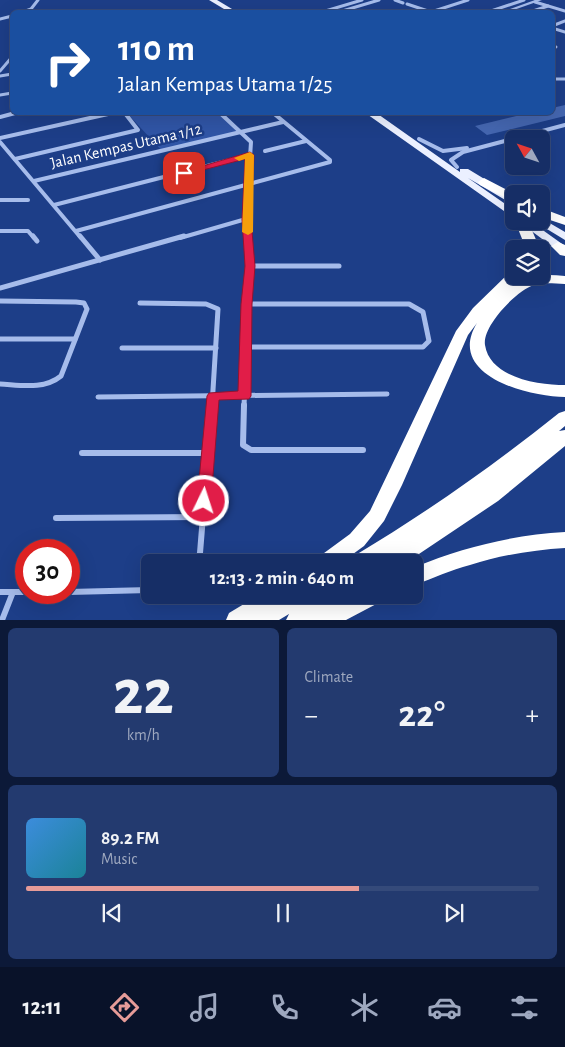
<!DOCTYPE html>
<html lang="en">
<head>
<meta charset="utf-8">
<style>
  :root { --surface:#162e66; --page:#233a6f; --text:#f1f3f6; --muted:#9ea8bf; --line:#354a7a; --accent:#e69b98 }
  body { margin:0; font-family:"Alegreya Sans",sans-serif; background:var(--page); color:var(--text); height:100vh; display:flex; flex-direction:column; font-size:19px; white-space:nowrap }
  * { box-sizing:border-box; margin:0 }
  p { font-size:16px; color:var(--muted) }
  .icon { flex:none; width:28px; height:28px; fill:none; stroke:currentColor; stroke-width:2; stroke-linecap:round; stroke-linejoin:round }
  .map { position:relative; height:620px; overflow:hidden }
  .details { display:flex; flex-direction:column; gap:8px; padding:8px; background:#0c1938; flex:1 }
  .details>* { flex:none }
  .banner { position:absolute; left:10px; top:10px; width:545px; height:105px; border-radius:8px; box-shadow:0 5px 20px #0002,0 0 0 1px var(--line); background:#1a4fa0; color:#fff; overflow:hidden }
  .needle { width:32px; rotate:310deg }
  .controls { position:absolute; left:505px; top:130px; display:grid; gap:10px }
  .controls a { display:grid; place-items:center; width:45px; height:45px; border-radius:8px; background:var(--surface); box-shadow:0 5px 20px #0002,0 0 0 1px var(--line); font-size:25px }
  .speed { position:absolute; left:15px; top:539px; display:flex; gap:10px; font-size:25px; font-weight:700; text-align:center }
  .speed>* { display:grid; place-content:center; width:65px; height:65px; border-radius:50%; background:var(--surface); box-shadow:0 5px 20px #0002,0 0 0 1px var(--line); line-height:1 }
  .speed .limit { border:8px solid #d22; background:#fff; color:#111 }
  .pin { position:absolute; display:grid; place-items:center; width:42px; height:42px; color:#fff; margin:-21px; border-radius:10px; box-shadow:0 2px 8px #0006 }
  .me { position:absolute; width:55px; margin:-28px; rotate:4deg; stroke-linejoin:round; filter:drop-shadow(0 0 4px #0008) }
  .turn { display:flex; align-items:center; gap:18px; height:105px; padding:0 25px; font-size:22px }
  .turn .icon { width:65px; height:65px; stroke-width:2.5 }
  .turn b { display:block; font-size:35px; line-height:42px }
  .big { font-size:38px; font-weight:600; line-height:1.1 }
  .details .tile { flex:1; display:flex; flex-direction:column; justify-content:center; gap:8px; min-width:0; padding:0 18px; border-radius:8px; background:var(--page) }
  .details .dial { align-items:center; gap:0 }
  .dial b { font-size:65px; line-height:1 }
  .song { display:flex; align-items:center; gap:15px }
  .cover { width:60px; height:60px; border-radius:8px; background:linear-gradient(135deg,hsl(210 70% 55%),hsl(190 70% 35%)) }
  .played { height:5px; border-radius:2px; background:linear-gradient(90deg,var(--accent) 65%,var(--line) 65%) }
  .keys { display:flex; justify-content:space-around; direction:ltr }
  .heat { display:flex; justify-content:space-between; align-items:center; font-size:28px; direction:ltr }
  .details .tiles { flex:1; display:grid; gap:8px; grid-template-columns:1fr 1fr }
  .tile:last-child { grid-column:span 2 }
  .trip { position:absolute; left:141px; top:554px; width:282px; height:50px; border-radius:8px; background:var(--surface); box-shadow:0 5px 20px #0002,0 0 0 1px var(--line); font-weight:600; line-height:50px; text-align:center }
  .menu { display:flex; height:80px; justify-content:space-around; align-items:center; background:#091229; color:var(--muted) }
  .menu .icon { width:35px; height:35px }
  .menu .on { color:var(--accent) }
  .menu b { font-size:22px; color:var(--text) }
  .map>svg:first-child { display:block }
</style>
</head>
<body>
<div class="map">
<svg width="565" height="620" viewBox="0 0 565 620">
  <rect width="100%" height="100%" fill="#1d3e88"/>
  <!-- green -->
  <path fill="#3055a6" d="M127,113H219L241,132L162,151Z"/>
  <!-- building -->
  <path fill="#4567b1" d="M565,105V116L487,135L475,126L533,112H552V108Z"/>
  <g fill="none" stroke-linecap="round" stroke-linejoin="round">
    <!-- minor-far3 -->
    <g stroke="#a6bceb" stroke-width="3">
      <path d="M395,0L403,3"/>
      <path d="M535,2L565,11"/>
      <path d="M407,4L431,12"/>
      <path d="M23,12L31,9L38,0"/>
      <path d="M322,12L362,0"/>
      <path d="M339,12L379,0"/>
      <path d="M431,12L468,0"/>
      <path d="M488,12L524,0"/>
      <path d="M530,12L548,6"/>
      <path d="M0,19L12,16"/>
      <path d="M552,26L565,21"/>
      <path d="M552,28L565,32"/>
      <path d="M552,46L556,47"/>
      <path d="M0,71L12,57"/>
      <path d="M0,76L12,74"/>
      <path d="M552,79H565"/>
      <path d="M0,95L12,93"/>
    </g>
    <!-- minor-far2 -->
    <g stroke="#a6bceb" stroke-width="4">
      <path d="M219,112L251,142L246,219L248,238"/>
      <path d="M0,117L19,112"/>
      <path d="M0,138L117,112"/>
      <path d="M419,139L443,151L467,148"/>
      <path d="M0,142L81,238"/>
      <path d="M265,151L306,141"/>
      <path d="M15,159L138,130L124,112"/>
      <path d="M457,167L451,160L463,152L565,125"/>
      <path d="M34,181L283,122"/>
      <path d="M0,200H28"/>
      <path d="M54,205L250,155"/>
      <path d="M0,231H28L34,238"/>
      <path d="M76,231L330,162V160L272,112"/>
      <path d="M180,238L246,219"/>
    </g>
    <!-- minor-far1 -->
    <g stroke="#a6bceb" stroke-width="5">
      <path d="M33,236L37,241"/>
      <path d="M80,236L100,260"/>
      <path d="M250,266H339"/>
      <path d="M0,288L184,236"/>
      <path d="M0,301L76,302L84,303L87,309L61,376C44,390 20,385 0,384"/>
      <path d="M140,303L206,304L218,309L212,406"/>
      <path d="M247,304H409L423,312L429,341L423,347H247"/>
      <path d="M0,339H75"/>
      <path d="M122,348H216"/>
      <path d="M98,397L387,394"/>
      <path d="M244,406L250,266L247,236"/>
    </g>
    <!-- minor -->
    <g stroke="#a6bceb" stroke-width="6">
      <path d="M244,405L243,445L251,450H363"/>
      <path d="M82,453H207"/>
      <path d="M56,518L203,517"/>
      <path d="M197,562L200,553L212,405"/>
      <path d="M0,592H26"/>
      <path d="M69,592L150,590"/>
      <path d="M2,620L13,592"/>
    </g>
    <!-- tertiary -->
    <path fill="#a6bceb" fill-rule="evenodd" d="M535,0H542L508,12H502Z"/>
    <!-- primary -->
    <g fill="#ebf0ff" fill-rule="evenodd">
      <path d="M209,0H217L237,12H229Z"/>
      <path d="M364,112H375L460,172V169H468L514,197V205L468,178L514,210V218Z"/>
      <path d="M541,218L565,232V240L537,223L536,221H541Z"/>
      <path d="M518,221H530L565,246V254L561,253Z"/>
    </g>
    <!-- motorway -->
    <g fill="#fff" fill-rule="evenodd">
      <path d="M484,178L515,194H514V202L480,185L478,182Z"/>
      <path d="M541,208L565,217V225L541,217Z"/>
      <path d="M515,221H528L540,249H526Z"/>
      <path d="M558,242L565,245V256L560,255L551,246Z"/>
      <path d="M514,272V276H521L515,283C531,274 547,274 565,276V284C555,284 544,282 534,285C517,290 482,326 485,345C490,378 539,385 565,385V397C528,397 445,375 477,323L468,335L402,485L384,521L364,546L342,562H317L320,556L350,534L370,511L456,331L473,308L509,273Z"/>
      <path d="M565,411V426L559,431L565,430V446L498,501L407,562H382L383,559L377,562H351L354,556C426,513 494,465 559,413Z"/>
      <path d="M565,532V548C533,550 501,555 470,565C451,570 433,578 415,585V567C464,547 513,535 565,532Z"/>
      <path d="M259,595H317L315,598L320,595H350L348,598L354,595H386L382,601L346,620H286L289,614L279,620H226L229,613Z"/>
    </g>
  </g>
  <!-- route -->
  <path fill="#e11d48" stroke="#92132f" d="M250,152L254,155L251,219L255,266L252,304L251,396L249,399L219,400L211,501L209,505L204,506L199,505L197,501L207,396L209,393L238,391L241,304L245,266L242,219L245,159L184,175L179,173Z"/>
  <!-- slow -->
  <path fill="#f59e0b" d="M250,152L254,155L253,232L248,235L242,232L245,159L239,161L234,158Z"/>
  <g text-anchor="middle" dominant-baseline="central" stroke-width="5" stroke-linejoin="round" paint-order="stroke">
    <!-- far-street labels -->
    <g font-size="16" fill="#fff" stroke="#1d3e88">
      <text transform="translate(126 146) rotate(-13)">Jalan Kempas Utama 1/12</text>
    </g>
  </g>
</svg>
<div class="controls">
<a><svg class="needle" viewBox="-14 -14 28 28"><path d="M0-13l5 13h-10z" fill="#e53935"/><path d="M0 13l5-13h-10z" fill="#9ea8bf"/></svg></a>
<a><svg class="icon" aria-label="sound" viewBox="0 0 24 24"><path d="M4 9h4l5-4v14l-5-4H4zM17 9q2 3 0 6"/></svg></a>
<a><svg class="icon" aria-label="layers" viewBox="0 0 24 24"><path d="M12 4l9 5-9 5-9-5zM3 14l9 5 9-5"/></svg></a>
</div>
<div class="speed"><div class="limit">30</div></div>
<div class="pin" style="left:184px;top:173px;background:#d93025"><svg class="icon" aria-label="arrive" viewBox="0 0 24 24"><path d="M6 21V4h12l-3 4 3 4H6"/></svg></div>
<svg class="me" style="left:204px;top:501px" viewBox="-20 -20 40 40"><circle r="17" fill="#e11d48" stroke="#fff" stroke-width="3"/><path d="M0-11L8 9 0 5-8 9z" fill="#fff"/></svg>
<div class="trip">12:13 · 2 min · 640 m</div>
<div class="banner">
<div class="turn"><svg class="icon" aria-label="right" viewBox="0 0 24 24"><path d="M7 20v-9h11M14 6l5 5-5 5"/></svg><div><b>110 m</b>Jalan Kempas Utama 1/25</div></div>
</div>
</div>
<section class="details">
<div class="tiles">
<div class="tile dial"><b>22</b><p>km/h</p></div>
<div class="tile"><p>Climate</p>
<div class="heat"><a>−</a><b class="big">22°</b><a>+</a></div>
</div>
<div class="tile">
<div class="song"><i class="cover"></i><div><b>89.2 FM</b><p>Music</p></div></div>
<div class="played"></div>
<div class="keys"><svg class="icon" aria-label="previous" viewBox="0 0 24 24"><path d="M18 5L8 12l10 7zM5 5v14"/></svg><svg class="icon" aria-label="pause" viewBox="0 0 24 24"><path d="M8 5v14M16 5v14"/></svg><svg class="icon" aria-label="next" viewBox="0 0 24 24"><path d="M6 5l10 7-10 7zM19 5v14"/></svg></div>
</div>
</div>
</section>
<nav class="menu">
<b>12:11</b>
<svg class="icon on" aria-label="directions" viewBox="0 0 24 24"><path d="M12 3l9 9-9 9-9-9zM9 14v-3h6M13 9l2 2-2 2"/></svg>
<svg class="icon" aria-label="music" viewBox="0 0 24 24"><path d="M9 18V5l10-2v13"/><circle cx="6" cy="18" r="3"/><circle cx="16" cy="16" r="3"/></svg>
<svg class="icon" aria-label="phone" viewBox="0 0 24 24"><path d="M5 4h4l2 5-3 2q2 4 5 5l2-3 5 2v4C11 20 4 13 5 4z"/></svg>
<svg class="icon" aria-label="climate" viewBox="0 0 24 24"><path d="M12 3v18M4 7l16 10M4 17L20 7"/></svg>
<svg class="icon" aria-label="car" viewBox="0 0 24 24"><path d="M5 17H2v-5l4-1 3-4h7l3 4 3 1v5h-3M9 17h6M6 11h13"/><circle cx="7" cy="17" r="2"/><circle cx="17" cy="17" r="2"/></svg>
<svg class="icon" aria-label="filters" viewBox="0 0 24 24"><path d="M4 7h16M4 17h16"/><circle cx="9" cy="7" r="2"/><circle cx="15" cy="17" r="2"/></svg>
</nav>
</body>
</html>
